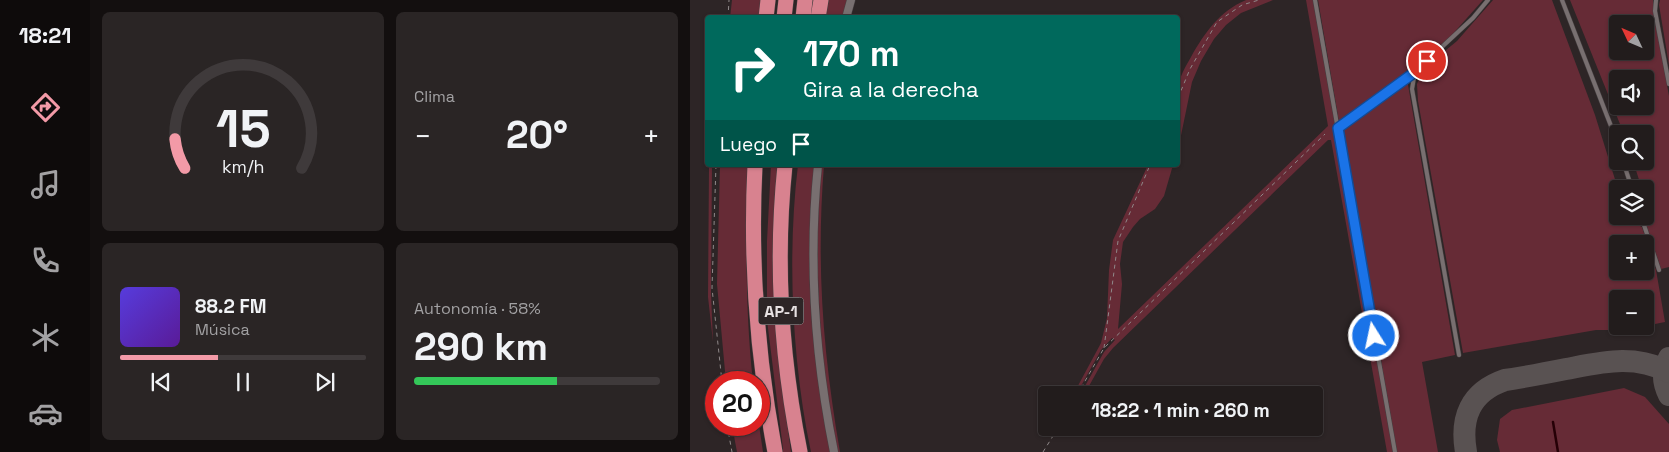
<!DOCTYPE html>
<html lang="es">
<head>
<meta charset="utf-8">
<style>
  :root { --surface:#221c1c; --page:#2a2525; --text:#f1f3f6; --muted:#a2a1a3; --line:#3f3a3b; --accent:#f39aa7 }
  body { margin:0; font-family:"Space Grotesk",sans-serif; background:var(--page); color:var(--text); height:100vh; display:flex; flex-direction:column; font-size:19px; white-space:nowrap }
  * { box-sizing:border-box; margin:0 }
  p { font-size:16px; color:var(--muted) }
  .icon { flex:none; width:28px; height:28px; fill:none; stroke:currentColor; stroke-width:2; stroke-linecap:round; stroke-linejoin:round }
  .map { position:relative; flex:1; overflow:hidden }
  .side { display:flex; flex-direction:column; gap:12px; padding:12px; background:#130f0f; width:600px }
  .side>* { flex:none }
  .hud { position:absolute; left:15px; top:15px; width:475px; height:152px; border-radius:5px; box-shadow:0 1px 4px #0004,0 0 0 1px var(--line); background:#00695c; color:#fff; overflow:hidden }
  .needle { width:32px; rotate:314deg }
  .buttons { position:absolute; left:919px; top:15px; display:grid; gap:10px }
  .buttons a { display:grid; place-items:center; width:45px; height:45px; border-radius:5px; background:var(--surface); box-shadow:0 1px 4px #0004,0 0 0 1px var(--line); font-size:25px }
  .speed { position:absolute; left:15px; top:371px; display:flex; gap:10px; font-size:25px; font-weight:700; text-align:center }
  .speed>* { display:grid; place-content:center; width:65px; height:65px; border-radius:50%; background:var(--surface); box-shadow:0 1px 4px #0004,0 0 0 1px var(--line); line-height:1 }
  .speed .limit { border:8px solid #d22; background:#fff; color:#111 }
  .pin { position:absolute; display:grid; place-items:center; width:42px; height:42px; color:#fff; margin:-21px; border:2px solid #fff; border-radius:50%; box-shadow:0 1px 5px #0007 }
  .me { position:absolute; width:55px; margin:-28px; rotate:350deg; stroke-linejoin:round; filter:drop-shadow(0 0 4px #0008) }
  .turn { display:flex; align-items:center; gap:18px; height:105px; padding:0 15px; font-size:22px }
  .turn .icon { width:65px; height:65px; stroke-width:2.5 }
  .turn b { display:block; font-size:35px; line-height:42px }
  .then { display:flex; align-items:center; height:48px; padding:0 15px; background:#0003; gap:10px; font-size:19px }
  .big { font-size:38px; font-weight:800; line-height:1.1 }
  .side .widget { flex:1; display:flex; flex-direction:column; justify-content:center; gap:8px; min-width:0; padding:0 18px; border-radius:8px; background:var(--page) }
  .side .dial { align-items:center; gap:0 }
  .dial svg { height:130px; overflow:visible; fill:none; stroke:var(--line); stroke-width:7; stroke-linecap:round; text-anchor:middle }
  .dial text { fill:var(--text); stroke:none }
  .song { display:flex; align-items:center; gap:15px }
  .cover { width:60px; height:60px; border-radius:8px; background:linear-gradient(135deg,hsl(250 70% 55%),hsl(270 70% 35%)) }
  .played { height:5px; border-radius:2px; background:linear-gradient(90deg,var(--accent) 40%,var(--line) 40%) }
  .keys { display:flex; justify-content:space-around; direction:ltr }
  .heat { display:flex; justify-content:space-between; align-items:center; font-size:28px; direction:ltr }
  .charge { height:8px; border-radius:4px; background:linear-gradient(90deg,#34c759 58%,var(--line) 0) }
  .side .tiles { flex:1; display:grid; gap:12px; grid-template-columns:repeat(2,1fr) }
  .trip { position:absolute; left:348px; top:386px; width:285px; height:50px; border-radius:5px; background:var(--surface); box-shadow:0 1px 4px #0004,0 0 0 1px var(--line); font-weight:800; line-height:50px; text-align:center }
  main { display:flex; flex:1; min-height:0 }
  .tab-bar { display:flex; flex-direction:column; width:90px; justify-content:space-around; align-items:center; background:#0e0b0b; color:var(--muted) }
  .tab-bar .icon { width:35px; height:35px }
  .tab-bar .selected { color:var(--accent) }
  .tab-bar b { font-size:22px; color:var(--text) }
  .map>svg:first-child { display:block }
</style>
</head>
<body>
<main>
<nav class="tab-bar">
<b>18:21</b>
<svg class="icon selected" aria-label="directions" viewBox="0 0 24 24"><path d="M12 3l9 9-9 9-9-9zM9 14v-3h6M13 9l2 2-2 2"/></svg>
<svg class="icon" aria-label="music" viewBox="0 0 24 24"><path d="M9 18V5l10-2v13"/><circle cx="6" cy="18" r="3"/><circle cx="16" cy="16" r="3"/></svg>
<svg class="icon" aria-label="phone" viewBox="0 0 24 24"><path d="M5 4h4l2 5-3 2q2 4 5 5l2-3 5 2v4C11 20 4 13 5 4z"/></svg>
<svg class="icon" aria-label="climate" viewBox="0 0 24 24"><path d="M12 3v18M4 7l16 10M4 17L20 7"/></svg>
<svg class="icon" aria-label="car" viewBox="0 0 24 24"><path d="M5 17H2v-5l4-1 3-4h7l3 4 3 1v5h-3M9 17h6M6 11h13"/><circle cx="7" cy="17" r="2"/><circle cx="17" cy="17" r="2"/></svg>
</nav>
<section class="side">
<div class="tiles">
<div class="widget dial"><svg viewBox="0 0 100 80">
<path d="M14 69A42 42 0 1 1 86 69"/>
<path d="M14 69A42 42 0 0 1 8 51" stroke="#f39aa7"/>
<text x="50" y="56" font-size="32" font-weight="700">15</text>
<text x="50" y="72" font-size="11">km/h</text>
</svg></div>
<div class="widget"><p>Clima</p>
<div class="heat"><a>−</a><b class="big">20°</b><a>+</a></div>
</div>
<div class="widget">
<div class="song"><i class="cover"></i><div><b>88.2 FM</b><p>Música</p></div></div>
<div class="played"></div>
<div class="keys"><svg class="icon" aria-label="previous" viewBox="0 0 24 24"><path d="M18 5L8 12l10 7zM5 5v14"/></svg><svg class="icon" aria-label="pause" viewBox="0 0 24 24"><path d="M8 5v14M16 5v14"/></svg><svg class="icon" aria-label="next" viewBox="0 0 24 24"><path d="M6 5l10 7-10 7zM19 5v14"/></svg></div>
</div>
<div class="widget"><p>Autonomía · 58%</p><b class="big">290 km</b><div class="charge"></div></div>
</div>
</section>
<div class="map">
<svg width="979" height="452" viewBox="0 0 979 452">
  <rect width="100%" height="100%" fill="#2d2526"/>
  <!-- green -->
  <g fill="#662b36" fill-rule="evenodd">
    <path d="M42,0H71L69,17L40,18Z"/>
    <path d="M139,0H158L153,17L135,18Z"/>
    <path d="M556,0H583L551,13L536,25L524,39L511,61L502,82L488,150C487,130 485,108 488,88C489,77 496,66 501,57C515,32 530,11 556,0Z"/>
    <path d="M616,0H623L703,452H697L641,140H638L423,348L414,359L394,395H390L414,352L425,340L422,338L411,350L386,395H383L411,343L417,318L419,270L423,240L458,165H483L474,196L465,209L450,219L443,227L433,242L430,264L432,284L428,329L638,126Z"/>
    <path d="M628,0H793L761,36L721,71L649,122Z"/>
    <path d="M803,0H862L905,115L928,189V216H940L946,224L952,227L966,270L975,322L955,326V299H928V326H951L932,330H906L773,353L728,101L727,84L732,72L739,64L767,41ZM928,244H955V271H928Z"/>
    <path d="M880,0H963L964,12L979,96V267L971,269L956,224L958,214L955,189H952L943,161H955V134H934ZM928,24H955V51H928ZM928,79H955V106H928Z"/>
    <path d="M970,0H979V65L969,5Z"/>
    <path d="M717,79L765,355L732,362L748,452H707L651,132L655,125Z"/>
    <path d="M19,165H22L21,293L23,342L18,297Z"/>
    <path d="M30,165H58C56,238 55,310 63,382H36L27,284Z"/>
    <path d="M81,165H88L84,241L85,320L91,380L101,452H93V449L77,320V241Z"/>
    <path d="M108,165H124C119,223 117,283 124,342C127,379 134,415 140,452H121C102,362 97,256 108,165Z"/>
    <path d="M131,165H134C126,265 133,353 150,452H147C143,429 138,407 136,384C127,311 125,238 131,165Z"/>
    <path d="M934,388L955,397L979,424V452H810L807,440L810,419L822,410Z"/>
    <path d="M42,425H69L73,452H47Z"/>
  </g>
  <g fill="none" stroke-linecap="round" stroke-linejoin="round">
    <!-- stream -->
    <path stroke="#250006" stroke-width="2.5" d="M863,422L868,452"/>
    <!-- taxiway -->
    <g stroke="#595252" stroke-width="22">
      <path d="M979,358C972,370 973,383 979,395"/>
      <path d="M776,452C770,418 780,392 815,380C835,377 856,373 876,369C913,362 944,354 979,372"/>
    </g>
    <defs>
      <g id="lane">
        <path d="M625,0L705,452"/>
        <path d="M872,0L928,144"/>
        <path d="M966,0L965,11L979,84"/>
        <path d="M648,128L725,72"/>
        <path d="M933,161L942,189"/>
        <path d="M951,216L969,270"/>
        <path d="M769,355L722,89L725,72L783,18L798,0"/>
      </g>
      <g id="street">
        <path d="M156,18L161,0"/>
        <path d="M128,165C118,261 125,358 144,452"/>
      </g>
      <g id="highway">
        <path d="M76,18L78,0"/>
        <path d="M94,18L96,0"/>
        <path d="M113,18L115,0"/>
        <path d="M128,18L131,0"/>
        <path d="M65,165C60,262 67,356 85,452"/>
        <path d="M95,165C85,261 91,357 110,452"/>
      </g>
    </defs>
    <!-- lane casing -->
    <use href="#lane" stroke="#474142" stroke-width="5"/>
    <!-- street casing -->
    <use href="#street" stroke="#474142" stroke-width="9"/>
    <!-- highway casing -->
    <use href="#highway" stroke="#474142" stroke-width="16"/>
    <!-- path -->
    <g stroke="#90898a" stroke-width="1" stroke-dasharray="4 4" stroke-linecap="butt">
      <path d="M38,18L39,0"/>
      <path d="M488,98L500,69L527,22L552,5L569,0"/>
      <path d="M26,165L22,288L32,382"/>
      <path d="M414,348L428,241L460,165"/>
      <path d="M387,395L414,348L635,134"/>
      <path d="M37,425L42,452"/>
      <path d="M353,452L368,428"/>
    </g>
    <!-- lane -->
    <use href="#lane" stroke="#786f70" stroke-width="4"/>
    <!-- street -->
    <use href="#street" stroke="#786f70" stroke-width="8"/>
    <!-- highway -->
    <use href="#highway" stroke="#d8828f" stroke-width="15"/>
  </g>
  <g fill="none" stroke-linecap="round" stroke-linejoin="round">
    <defs>
      <path id="route" d="M684,336L648,128L725,72L737,61"/>
    </defs>
    <!-- route casing -->
    <use href="#route" stroke="#114b97" stroke-width="12"/>
    <!-- route -->
    <use href="#route" stroke="#1a73e8" stroke-width="9"/>
  </g>
  <g text-anchor="middle" dominant-baseline="central" stroke-width="5" stroke-linejoin="round" paint-order="stroke">
    <!-- shield labels -->
    <rect fill="#2d2526" stroke="#afa9aa" stroke-width="1" x="68.5" y="297.5" width="45" height="27" rx="4"/>
    <g font-size="16" font-weight="bold" fill="#e7e1e2">
      <text x="91" y="311">AP-1</text>
    </g>
  </g>
</svg>
<div class="buttons">
<a><svg class="needle" viewBox="-14 -14 28 28"><path d="M0-13l5 13h-10z" fill="#e53935"/><path d="M0 13l5-13h-10z" fill="#a2a1a3"/></svg></a>
<a><svg class="icon" aria-label="sound" viewBox="0 0 24 24"><path d="M4 9h4l5-4v14l-5-4H4zM17 9q2 3 0 6"/></svg></a>
<a><svg class="icon" aria-label="search" viewBox="0 0 24 24"><circle cx="10" cy="10" r="6"/><path d="M15 15l6 6"/></svg></a>
<a><svg class="icon" aria-label="layers" viewBox="0 0 24 24"><path d="M12 4l9 5-9 5-9-5zM3 14l9 5 9-5"/></svg></a>
<a>+</a>
<a>−</a>
</div>
<div class="speed"><div class="limit">20</div></div>
<div class="pin" style="left:737px;top:61px;background:#d93025"><svg class="icon" aria-label="arrive" viewBox="0 0 24 24"><path d="M6 21V4h12l-3 4 3 4H6"/></svg></div>
<svg class="me" style="left:684px;top:336px" viewBox="-20 -20 40 40"><circle r="17" fill="#1a73e8" stroke="#fff" stroke-width="3"/><path d="M0-11L8 9 0 5-8 9z" fill="#fff"/></svg>
<div class="trip">18:22 · 1 min · 260 m</div>
<div class="hud">
<div class="turn"><svg class="icon" aria-label="right" viewBox="0 0 24 24"><path d="M7 20v-9h11M14 6l5 5-5 5"/></svg><div><b>170 m</b>Gira a la derecha</div></div>
<div class="then">Luego<svg class="icon" aria-label="arrive" viewBox="0 0 24 24"><path d="M6 21V4h12l-3 4 3 4H6"/></svg></div>
</div>
</div>
</main>
</body>
</html>
